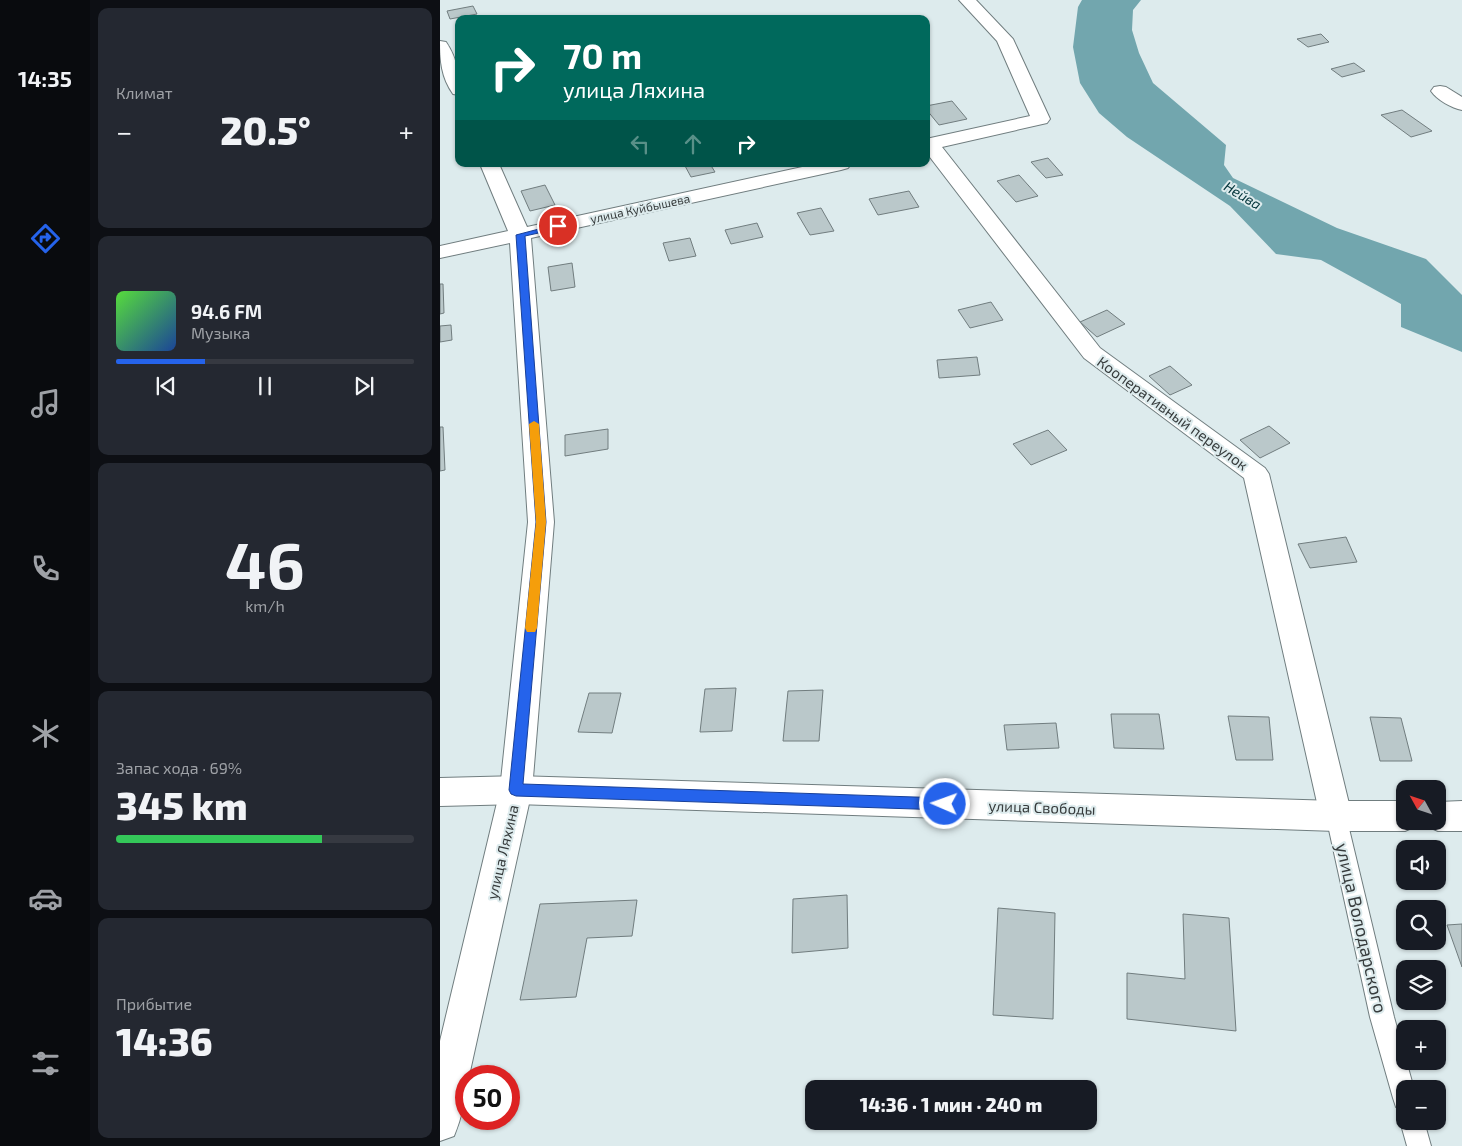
<!DOCTYPE html>
<html lang="ru">
<head>
<meta charset="utf-8">
<style>
  :root { --surface:#171b24; --page:#242831; --text:#f1f3f6; --muted:#9ea1a6; --line:#363941; --accent:#2563eb }
  body { margin:0; font-family:"Exo 2",sans-serif; background:var(--page); color:var(--text); height:100vh; display:flex; flex-direction:column; font-size:19px; white-space:nowrap }
  * { box-sizing:border-box; margin:0 }
  p { font-size:16px; color:var(--muted) }
  .icon { flex:none; width:28px; height:28px; fill:none; stroke:currentColor; stroke-width:2; stroke-linecap:round; stroke-linejoin:round }
  .map { position:relative; flex:1; overflow:hidden }
  .drawer { display:flex; flex-direction:column; gap:8px; padding:8px; background:#0d0f14; width:350px }
  .drawer>* { flex:none }
  .top-card { position:absolute; left:15px; top:15px; width:475px; height:152px; border-radius:10px; box-shadow:0 1px 4px #0004; background:#00695c; color:#fff; overflow:hidden }
  .needle { width:32px; rotate:310deg }
  .buttons { position:absolute; left:956px; top:780px; display:grid; gap:10px }
  .buttons a { display:grid; place-items:center; width:50px; height:50px; border-radius:10px; background:var(--surface); box-shadow:0 1px 4px #0004; font-size:25px }
  .speed { position:absolute; left:15px; top:1065px; display:flex; gap:10px; font-size:25px; font-weight:700; text-align:center }
  .speed>* { display:grid; place-content:center; width:65px; height:65px; border-radius:50%; background:var(--surface); box-shadow:0 1px 4px #0004; line-height:1 }
  .speed .limit { border:8px solid #d22; background:#fff; color:#111 }
  .pin { position:absolute; display:grid; place-items:center; width:42px; height:42px; color:#fff; margin:-21px; border:2px solid #fff; border-radius:50%; box-shadow:0 1px 5px #0007 }
  .me { position:absolute; width:55px; margin:-28px; rotate:272deg; stroke-linejoin:round; filter:drop-shadow(0 0 4px #0008) }
  .turn { display:flex; align-items:center; gap:18px; height:105px; padding:0 25px; font-size:22px }
  .turn .icon { width:65px; height:65px; stroke-width:2.5 }
  .turn b { display:block; font-size:35px; line-height:42px }
  .lanes { display:flex; align-items:center; height:48px; padding:0 25px; background:#0003; justify-content:center; gap:25px; direction:ltr }
  .lanes .off { opacity:.35 }
  .big { font-size:38px; font-weight:800; line-height:1.1 }
  .drawer .widget { flex:1; display:flex; flex-direction:column; justify-content:center; gap:8px; min-width:0; padding:0 18px; border-radius:10px; background:var(--page) }
  .drawer .dial { align-items:center; gap:0 }
  .dial b { font-size:65px; line-height:1 }
  .song { display:flex; align-items:center; gap:15px }
  .cover { width:60px; height:60px; border-radius:8px; background:linear-gradient(135deg,hsl(110 70% 55%),hsl(220 70% 35%)) }
  .played { height:5px; border-radius:2px; background:linear-gradient(90deg,var(--accent) 30%,var(--line) 30%) }
  .keys { display:flex; justify-content:space-around; direction:ltr }
  .heat { display:flex; justify-content:space-between; align-items:center; font-size:28px; direction:ltr }
  .charge { height:8px; border-radius:4px; background:linear-gradient(90deg,#34c759 69%,var(--line) 0) }
  .trip { position:absolute; left:365px; top:1080px; width:292px; height:50px; border-radius:10px; background:var(--surface); box-shadow:0 1px 4px #0004; font-weight:800; line-height:50px; text-align:center }
  main { display:flex; flex:1; min-height:0 }
  .tab-bar { display:flex; flex-direction:column; width:90px; justify-content:space-around; align-items:center; background:#090b0e; color:var(--muted) }
  .tab-bar .icon { width:35px; height:35px }
  .tab-bar .active { color:var(--accent) }
  .tab-bar b { font-size:22px; color:var(--text) }
  .map>svg:first-child { display:block }
</style>
</head>
<body>
<main>
<nav class="tab-bar">
<b>14:35</b>
<svg class="icon active" aria-label="directions" viewBox="0 0 24 24"><path d="M12 3l9 9-9 9-9-9zM9 14v-3h6M13 9l2 2-2 2"/></svg>
<svg class="icon" aria-label="music" viewBox="0 0 24 24"><path d="M9 18V5l10-2v13"/><circle cx="6" cy="18" r="3"/><circle cx="16" cy="16" r="3"/></svg>
<svg class="icon" aria-label="phone" viewBox="0 0 24 24"><path d="M5 4h4l2 5-3 2q2 4 5 5l2-3 5 2v4C11 20 4 13 5 4z"/></svg>
<svg class="icon" aria-label="climate" viewBox="0 0 24 24"><path d="M12 3v18M4 7l16 10M4 17L20 7"/></svg>
<svg class="icon" aria-label="car" viewBox="0 0 24 24"><path d="M5 17H2v-5l4-1 3-4h7l3 4 3 1v5h-3M9 17h6M6 11h13"/><circle cx="7" cy="17" r="2"/><circle cx="17" cy="17" r="2"/></svg>
<svg class="icon" aria-label="filters" viewBox="0 0 24 24"><path d="M4 7h16M4 17h16"/><circle cx="9" cy="7" r="2"/><circle cx="15" cy="17" r="2"/></svg>
</nav>
<section class="drawer">
<div class="widget"><p>Климат</p>
<div class="heat"><a>−</a><b class="big">20.5°</b><a>+</a></div>
</div>
<div class="widget">
<div class="song"><i class="cover"></i><div><b>94.6 FM</b><p>Музыка</p></div></div>
<div class="played"></div>
<div class="keys"><svg class="icon" aria-label="previous" viewBox="0 0 24 24"><path d="M18 5L8 12l10 7zM5 5v14"/></svg><svg class="icon" aria-label="pause" viewBox="0 0 24 24"><path d="M8 5v14M16 5v14"/></svg><svg class="icon" aria-label="next" viewBox="0 0 24 24"><path d="M6 5l10 7-10 7zM19 5v14"/></svg></div>
</div>
<div class="widget dial"><b>46</b><p>km/h</p></div>
<div class="widget"><p>Запас хода · 69%</p><b class="big">345 km</b><div class="charge"></div></div>
<div class="widget"><p>Прибытие</p><b class="big">14:36</b></div>
</section>
<div class="map">
<svg width="1022" height="1146" viewBox="0 0 1022 1146">
  <rect width="100%" height="100%" fill="#ddebed"/>
  <!-- water -->
  <path fill="#72a6ae" d="M642,0H701L693,10L692,30L699,53L713,83L786,145L784,165L793,178L897,228L986,259L1022,295V352L961,327V304L881,260L836,254L790,206L687,137L659,113L640,83L633,47L638,7Z"/>
  <!-- building -->
  <g fill="#bac8ca" stroke="#717d7f">
    <path d="M33,6L37,14L10,19L7,11Z"/>
    <path d="M881,34L889,42L868,47L857,39Z"/>
    <path d="M914,63L925,71L902,77L891,69Z"/>
    <path d="M512,101L527,119L499,125L486,109V106Z"/>
    <path d="M962,110L992,131L971,137L941,115Z"/>
    <path d="M608,158L623,175L606,178L591,162Z"/>
    <path d="M244,164H270L275,172L251,177Z"/>
    <path d="M579,175L598,196L576,202L557,181Z"/>
    <path d="M105,185L115,205L90,211L81,191Z"/>
    <path d="M469,191L479,207L438,215L429,199Z"/>
    <path d="M381,208L394,231L370,235L357,213Z"/>
    <path d="M317,223L323,237L291,244L285,230Z"/>
    <path d="M250,238L256,256L229,261L223,243Z"/>
    <path d="M132,263L135,287L111,291L108,267Z"/>
    <path d="M0,284H3L4,313L0,314Z"/>
    <path d="M551,302L563,320L530,328L518,310Z"/>
    <path d="M667,310L685,324L657,337L640,322Z"/>
    <path d="M11,325L12,340L0,342V326Z"/>
    <path d="M537,357L540,375L499,378L497,360Z"/>
    <path d="M730,366L752,385L730,395L709,376Z"/>
    <path d="M829,426L850,443L820,458L800,440Z"/>
    <path d="M0,427H3L5,470L0,471Z"/>
    <path d="M168,429V449L125,456V435Z"/>
    <path d="M608,430L627,450L591,465L573,444Z"/>
    <path d="M906,537L917,562L870,568L858,544Z"/>
    <path d="M296,688L292,731L260,732L265,689Z"/>
    <path d="M383,690L379,741H343L348,691Z"/>
    <path d="M149,693H181L172,733L138,732Z"/>
    <path d="M671,714H719L724,749L674,748Z"/>
    <path d="M788,716L829,717L833,760H796Z"/>
    <path d="M930,717L961,718L972,761H940Z"/>
    <path d="M616,723L619,748L567,750L564,725Z"/>
    <path d="M407,895L408,948L352,953L353,899Z"/>
    <path d="M197,900L192,936L147,938L136,997L80,1000L100,904Z"/>
    <path d="M558,908L615,913L613,1019L553,1015Z"/>
    <path d="M743,914L789,918L796,1031L687,1019V973L745,979Z"/>
    <path d="M1022,924V967L1007,925Z"/>
  </g>
  <g fill="none" stroke-linecap="round" stroke-linejoin="round">
    <defs>
      <g id="lane">
        <path d="M896,807L903,809L906,816L954,1017L974,1089H965V1110L956,1107L953,1098L930,1017L886,816L889,809Z"/>
        <path d="M963,1112H965V1121H984L991,1146H967L960,1121Z"/>
      </g>
      <g id="street">
        <path d="M519,0H536L573,39L610,119L607,123L502,147L660,348L825,468L829,474L912,816L907,826L896,831L885,826L880,816L804,478L644,358L486,152V139L590,116L557,41Z"/>
        <path d="M0,41L6,42C18,60 19,75 19,95L13,94C1,77 0,60 0,41Z"/>
        <path d="M1000,86L1006,87L1022,97V110C1012,108 997,100 991,91L994,87Z"/>
        <path d="M40,164H59L87,227L376,164H411L408,168L401,170L91,238L114,522L92,790L29,1076H26C26,1097 22,1117 14,1136L0,1141V1041L60,790L88,522L70,243L0,258V246L68,231Z"/>
      </g>
      <g id="secondary">
        <path d="M76,776L896,801H965V821H979L976,826L965,831H896L76,804L0,806V778Z"/>
        <path d="M1022,801V831H998L987,826L984,821H998V802Z"/>
      </g>
    </defs>
    <!-- lane casing -->
    <use href="#lane" stroke="#707d7f" stroke-width="2"/>
    <!-- street casing -->
    <use href="#street" stroke="#707d7f" stroke-width="2"/>
    <!-- secondary casing -->
    <use href="#secondary" stroke="#707d7f" stroke-width="2"/>
    <!-- lane -->
    <use href="#lane" fill="#fff" fill-rule="evenodd"/>
    <!-- street -->
    <use href="#street" fill="#fff" fill-rule="evenodd"/>
    <!-- secondary -->
    <use href="#secondary" fill="#fff" fill-rule="evenodd"/>
  </g>
  <!-- route -->
  <path fill="#2563eb" stroke="#184099" d="M118,224L121,225V228L85,236L106,522L83,784L505,798L510,799L512,804L510,808L505,810L76,796L71,794L69,790L96,522L76,235Z"/>
  <!-- slow -->
  <path fill="#f59e0b" d="M94,421L99,424L106,522L97,628L95,632H87L85,628L96,522L89,424Z"/>
  <g text-anchor="middle" dominant-baseline="central" stroke-width="4" stroke-linejoin="round" paint-order="stroke">
    <!-- far-street labels -->
    <g font-size="12" fill="#373c3d" stroke="#ddebed">
      <text transform="translate(200 208) rotate(-12)">улица Куйбышева</text>
    </g>
    <!-- far-water labels -->
    <g font-size="14" font-style="italic" fill="#003339" stroke="#ddebed">
      <text transform="translate(803 195) rotate(31)">Нейва</text>
    </g>
    <!-- street labels -->
    <g font-size="15" fill="#373c3d" stroke="#ddebed">
      <text transform="translate(733 413) rotate(36)">Кооперативный переулок</text>
      <text transform="translate(602 807) rotate(2)">улица Свободы</text>
      <text transform="translate(62 852) rotate(-77)">улица Ляхина</text>
    </g>
    <!-- near-street labels -->
    <g font-size="18" fill="#373c3d" stroke="#ddebed">
      <text transform="translate(922 928) rotate(77)">улица Володарского</text>
    </g>
  </g>
</svg>
<div class="buttons">
<a><svg class="needle" viewBox="-14 -14 28 28"><path d="M0-13l5 13h-10z" fill="#e53935"/><path d="M0 13l5-13h-10z" fill="#9ea1a6"/></svg></a>
<a><svg class="icon" aria-label="sound" viewBox="0 0 24 24"><path d="M4 9h4l5-4v14l-5-4H4zM17 9q2 3 0 6"/></svg></a>
<a><svg class="icon" aria-label="search" viewBox="0 0 24 24"><circle cx="10" cy="10" r="6"/><path d="M15 15l6 6"/></svg></a>
<a><svg class="icon" aria-label="layers" viewBox="0 0 24 24"><path d="M12 4l9 5-9 5-9-5zM3 14l9 5 9-5"/></svg></a>
<a>+</a>
<a>−</a>
</div>
<div class="speed"><div class="limit">50</div></div>
<div class="pin" style="left:118px;top:226px;background:#d93025"><svg class="icon" aria-label="arrive" viewBox="0 0 24 24"><path d="M6 21V4h12l-3 4 3 4H6"/></svg></div>
<svg class="me" style="left:505px;top:804px" viewBox="-20 -20 40 40"><circle r="17" fill="#2563eb" stroke="#fff" stroke-width="3"/><path d="M0-11L8 9 0 5-8 9z" fill="#fff"/></svg>
<div class="trip">14:36 · 1 мин · 240 m</div>
<div class="top-card">
<div class="turn"><svg class="icon" aria-label="right" viewBox="0 0 24 24"><path d="M7 20v-9h11M14 6l5 5-5 5"/></svg><div><b>70 m</b>улица Ляхина</div></div>
<div class="lanes"><svg class="icon off" aria-label="left" viewBox="0 0 24 24"><path d="M17 20v-9H6M10 6l-5 5 5 5"/></svg><svg class="icon off" aria-label="ahead" viewBox="0 0 24 24"><path d="M12 20V5M6 11l6-6 6 6"/></svg><svg class="icon" aria-label="right" viewBox="0 0 24 24"><path d="M7 20v-9h11M14 6l5 5-5 5"/></svg></div>
</div>
</div>
</main>
</body>
</html>
